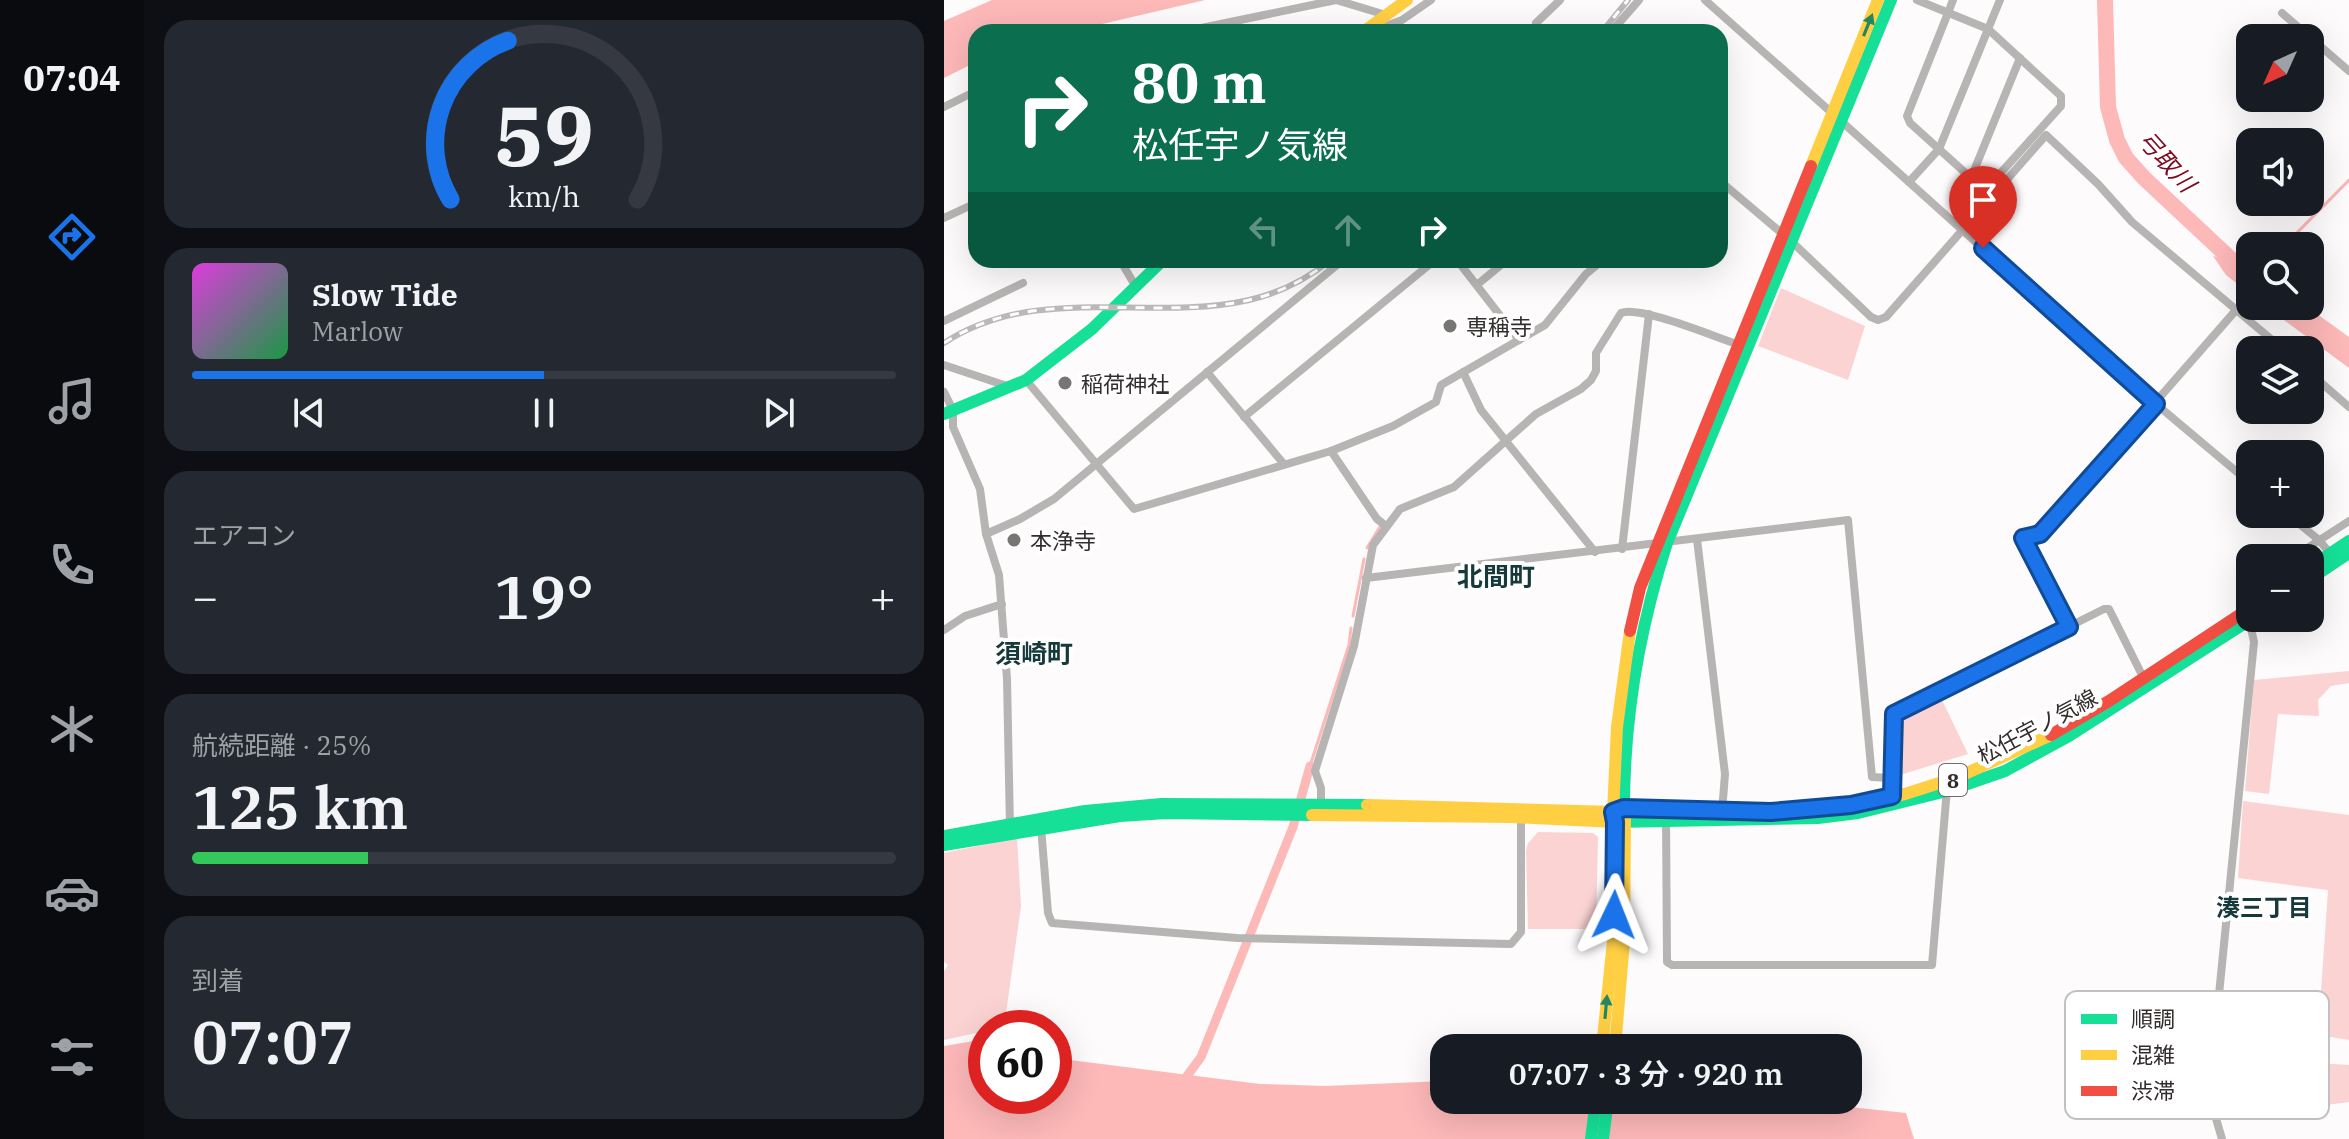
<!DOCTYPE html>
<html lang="ja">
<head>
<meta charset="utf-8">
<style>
  :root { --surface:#171b24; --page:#242831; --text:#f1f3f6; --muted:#9ea1a6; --line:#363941; --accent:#1a73e8 }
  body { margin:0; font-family:"IBM Plex Serif","Noto Sans JP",serif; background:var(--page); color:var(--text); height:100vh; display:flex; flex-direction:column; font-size:30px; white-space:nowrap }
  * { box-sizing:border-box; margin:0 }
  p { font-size:26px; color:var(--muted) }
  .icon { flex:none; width:44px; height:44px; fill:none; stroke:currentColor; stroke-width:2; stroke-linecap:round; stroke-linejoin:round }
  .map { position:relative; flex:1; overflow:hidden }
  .panel { display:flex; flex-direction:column; gap:20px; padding:20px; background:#0d0f14; width:800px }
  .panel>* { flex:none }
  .hud { position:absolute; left:24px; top:24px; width:760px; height:244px; border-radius:24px; box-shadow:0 8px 32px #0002; background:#0b6e4f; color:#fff; overflow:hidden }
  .needle { width:52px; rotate:225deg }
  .controls { position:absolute; left:1292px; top:24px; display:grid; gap:16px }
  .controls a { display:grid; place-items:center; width:88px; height:88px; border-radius:16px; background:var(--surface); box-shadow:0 8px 32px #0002; font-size:40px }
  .speed { position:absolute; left:24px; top:1010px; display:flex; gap:16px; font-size:40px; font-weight:700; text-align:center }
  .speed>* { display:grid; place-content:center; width:104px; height:104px; border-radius:50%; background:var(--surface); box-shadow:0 8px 32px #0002; line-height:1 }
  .speed .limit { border:12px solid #d22; background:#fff; color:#111 }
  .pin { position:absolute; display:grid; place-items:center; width:68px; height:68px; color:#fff; margin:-82px -34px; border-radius:50% 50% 50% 0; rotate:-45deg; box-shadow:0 0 8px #0007 }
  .pin .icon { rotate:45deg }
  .me { position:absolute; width:88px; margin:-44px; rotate:2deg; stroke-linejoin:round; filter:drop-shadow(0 0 6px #0008) }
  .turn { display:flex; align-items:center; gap:28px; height:168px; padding:0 32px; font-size:36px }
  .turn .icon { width:104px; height:104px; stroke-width:2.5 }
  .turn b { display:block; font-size:56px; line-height:68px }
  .lanes { display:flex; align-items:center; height:76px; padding:0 32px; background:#0003; justify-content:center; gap:40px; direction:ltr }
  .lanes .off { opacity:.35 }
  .big { font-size:60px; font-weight:600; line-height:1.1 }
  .panel .tile { flex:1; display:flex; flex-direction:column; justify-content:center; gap:12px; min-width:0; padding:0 28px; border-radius:24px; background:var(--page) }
  .panel .dial { align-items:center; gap:0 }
  .dial svg { height:208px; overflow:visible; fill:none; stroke:var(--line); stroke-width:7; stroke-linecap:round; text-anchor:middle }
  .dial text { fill:var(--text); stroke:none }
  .song { display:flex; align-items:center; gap:24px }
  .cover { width:96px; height:96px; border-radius:12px; background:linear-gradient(135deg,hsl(300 70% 55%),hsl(140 70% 35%)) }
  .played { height:8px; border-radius:4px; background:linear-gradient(90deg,var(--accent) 50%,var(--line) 50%) }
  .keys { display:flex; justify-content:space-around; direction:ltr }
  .heat { display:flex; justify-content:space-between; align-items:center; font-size:44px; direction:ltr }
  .charge { height:12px; border-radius:6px; background:linear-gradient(90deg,#34c759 25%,var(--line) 0) }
  .trip { position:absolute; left:486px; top:1034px; width:432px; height:80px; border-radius:24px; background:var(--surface); box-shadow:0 8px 32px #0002; font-weight:600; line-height:80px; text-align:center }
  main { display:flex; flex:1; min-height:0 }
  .tab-bar { display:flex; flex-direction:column; width:144px; justify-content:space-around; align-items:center; background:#090b0e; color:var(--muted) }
  .tab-bar .icon { width:56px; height:56px }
  .tab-bar .current { color:var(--accent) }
  .tab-bar b { font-size:36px; color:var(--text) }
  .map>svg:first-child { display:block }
</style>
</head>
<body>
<main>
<nav class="tab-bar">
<b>07:04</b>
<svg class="icon current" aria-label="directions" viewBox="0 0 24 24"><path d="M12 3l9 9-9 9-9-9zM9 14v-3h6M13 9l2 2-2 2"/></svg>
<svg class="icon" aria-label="music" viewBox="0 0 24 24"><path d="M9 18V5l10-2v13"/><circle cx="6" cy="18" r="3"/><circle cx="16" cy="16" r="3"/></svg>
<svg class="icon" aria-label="phone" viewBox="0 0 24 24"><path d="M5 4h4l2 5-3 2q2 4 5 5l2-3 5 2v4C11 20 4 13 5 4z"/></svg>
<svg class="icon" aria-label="climate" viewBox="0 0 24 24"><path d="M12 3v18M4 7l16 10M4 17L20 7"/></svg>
<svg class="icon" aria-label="car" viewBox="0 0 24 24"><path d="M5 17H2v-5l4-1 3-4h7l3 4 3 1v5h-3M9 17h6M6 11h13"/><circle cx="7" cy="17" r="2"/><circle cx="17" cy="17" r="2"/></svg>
<svg class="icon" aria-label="filters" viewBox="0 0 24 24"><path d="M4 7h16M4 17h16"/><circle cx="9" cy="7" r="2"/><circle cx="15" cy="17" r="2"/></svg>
</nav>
<section class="panel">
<div class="tile dial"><svg viewBox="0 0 100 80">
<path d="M14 69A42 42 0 1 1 86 69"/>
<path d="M14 69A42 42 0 0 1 36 8" stroke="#1a73e8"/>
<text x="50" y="56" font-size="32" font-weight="700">59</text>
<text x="50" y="72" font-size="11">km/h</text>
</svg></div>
<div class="tile">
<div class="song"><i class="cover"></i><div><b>Slow Tide</b><p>Marlow</p></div></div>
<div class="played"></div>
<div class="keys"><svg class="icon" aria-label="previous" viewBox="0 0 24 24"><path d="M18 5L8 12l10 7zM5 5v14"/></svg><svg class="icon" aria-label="pause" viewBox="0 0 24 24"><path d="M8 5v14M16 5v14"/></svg><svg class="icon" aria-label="next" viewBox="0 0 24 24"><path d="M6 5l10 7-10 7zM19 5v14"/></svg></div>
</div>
<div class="tile"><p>エアコン</p>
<div class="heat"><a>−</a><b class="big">19°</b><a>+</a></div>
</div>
<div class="tile"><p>航続距離 · 25%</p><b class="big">125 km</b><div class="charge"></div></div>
<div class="tile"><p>到着</p><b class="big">07:07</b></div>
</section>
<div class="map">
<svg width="1405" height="1139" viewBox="0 0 1405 1139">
  <rect width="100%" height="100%" fill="#fdfbfb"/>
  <!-- green -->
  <g fill="#fbd3d3">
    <path d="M837,288L921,326L904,380L814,346Z"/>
    <path d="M1405,671V683L1387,686L1374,700L1375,716L1334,714L1325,794L1301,791L1310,680Z"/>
    <path d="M997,698L1024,754L956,775L959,716Z"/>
    <path d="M1299,801L1405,815V1040L1374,1035L1384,890L1294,878Z"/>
    <path d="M594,832L649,833L654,837L652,929H584L582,851L584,843Z"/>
    <path d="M73,838L77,906L60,1028H42V1031L0,1040V971L4,965L0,962V853Z"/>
    <path d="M1357,1062L1405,1065V1102L1360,1108L1321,1109L1316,1080Z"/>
  </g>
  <!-- water -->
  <g fill="#fdb8b8">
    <path d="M48,0H261L124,32H32V62L0,78V21Z"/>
    <path d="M1269,256L1306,265V294L1282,275Z"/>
    <path d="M1321,306H1362L1405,337V368Z"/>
    <path d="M42,1039V1096H110V1058L316,1084L382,1086L500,1081V1100H840L962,1113L970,1139H0V1046Z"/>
  </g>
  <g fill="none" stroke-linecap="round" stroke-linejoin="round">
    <!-- stream -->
    <g stroke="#fdb8b8" stroke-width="3">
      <path d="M1340,246L1405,180"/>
      <path d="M423,548L437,525"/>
      <path d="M409,616L420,559"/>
      <path d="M366,766L405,645L407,628"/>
    </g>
    <!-- canal -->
    <path stroke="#fdb8b8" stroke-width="9" d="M243,1076L257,1057L349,827L366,766"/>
    <!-- river -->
    <path stroke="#fdb8b8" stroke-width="16" d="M1161,0L1164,107L1173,140L1182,158L1200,178L1306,277"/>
    <!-- street -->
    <g stroke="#b7b4b4" stroke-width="8">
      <path d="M761,0L888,113"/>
      <path d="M973,0L1044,29L1117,96V106L1044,187L1036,186L966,123L963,116L1004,13L1009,0"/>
      <path d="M1338,13L1405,71"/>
      <path d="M592,23L616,0"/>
      <path d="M238,32L392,0L442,15"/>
      <path d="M426,32L458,20L487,0"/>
      <path d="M667,32L695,0"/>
      <path d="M0,107L32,91"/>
      <path d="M897,121L1212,404L1306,483"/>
      <path d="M1027,178L1076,58"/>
      <path d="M776,181L847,241L927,317L934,320L942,317L1102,135L1154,184L1188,222L1340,350"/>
      <path d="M965,182L995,149L1056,0"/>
      <path d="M0,218L32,203"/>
      <path d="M176,260L192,287"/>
      <path d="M513,260L575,340"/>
      <path d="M534,284L563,260"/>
      <path d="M0,321L79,283"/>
      <path d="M0,365L66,387"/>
      <path d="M263,372L339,463"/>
      <path d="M519,372L537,410L651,552"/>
      <path d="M1366,373L1405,407"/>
      <path d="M82,380L190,509L387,451L449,426L492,402L497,385L601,325L642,274L659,260"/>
      <path d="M0,392L9,410V427L36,489L42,534L55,575L63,679L66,828"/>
      <path d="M300,417L491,260"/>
      <path d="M387,451L433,519L442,526"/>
      <path d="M1343,514L1375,540L1389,557"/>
      <path d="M42,534L76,519L110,499L399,260"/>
      <path d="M753,539L781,774L778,812"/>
      <path d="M678,549L705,314"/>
      <path d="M1348,558L1405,521"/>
      <path d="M422,578L904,520L928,777L946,778"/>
      <path d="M1125,627L1079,538L1096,534L1293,309"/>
      <path d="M0,630L21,616L58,604"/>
      <path d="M948,801L946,778L950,714L1160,609H1165L1202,683"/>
      <path d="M377,808V788L371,771L410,646L429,545L456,509L510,487L592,414L637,389L647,380L652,371V353L677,313C695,305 771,337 793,344"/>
      <path d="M722,815L723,962L728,965H988L1003,789"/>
      <path d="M97,827L104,913L108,923L293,938L567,944L577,932V812"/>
      <path d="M1278,1139L1268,1105L1269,1055L1310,642L1305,619"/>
    </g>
    <!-- fast -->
    <g stroke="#16e098" stroke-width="12">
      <path d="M0,414L82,380L148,329L219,260"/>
      <path d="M1366,567L1405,541"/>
      <path d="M1366,579L1405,553"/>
      <path d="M680,808C680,716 695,630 723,543L947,0"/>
      <path d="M671,822L874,818L914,813L1003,791L1061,771L1125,736L1309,618"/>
      <path d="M0,836L141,811L217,804L423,805"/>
      <path d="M0,845L176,816L222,813L368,815"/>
      <path d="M647,1139L652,1100"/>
      <path d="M659,1139L664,1100"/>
    </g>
    <!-- slow -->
    <g stroke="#ffcf43" stroke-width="12">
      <path d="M419,32L463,0"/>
      <path d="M867,166L934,0"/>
      <path d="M423,805L669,812L673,727L686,631"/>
      <path d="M368,815L568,817L671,822"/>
      <path d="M658,1048L669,941V812L680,808L841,810L905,805L961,794L1014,777L1107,735"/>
      <path d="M671,1048L680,941L681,815"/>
    </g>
    <!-- jam -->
    <g stroke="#f24e42" stroke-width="12">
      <path d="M686,631L696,588L867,166"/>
      <path d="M1107,735L1165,701L1306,608"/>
    </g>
    <defs>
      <g id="rail">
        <path d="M658,32L684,0"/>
        <path d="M0,343C93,282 204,323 305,300C336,293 363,279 387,260"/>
      </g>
    </defs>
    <!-- rail casing -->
    <use href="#rail" stroke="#bab8b8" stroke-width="6"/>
    <!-- rail -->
    <use href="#rail" stroke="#fff" stroke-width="3" stroke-dasharray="9" stroke-linecap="butt"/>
  </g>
  <!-- one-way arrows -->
  <defs><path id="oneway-solid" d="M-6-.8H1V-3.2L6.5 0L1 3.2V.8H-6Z" transform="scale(2)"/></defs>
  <g fill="#258662">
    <use href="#oneway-solid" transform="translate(924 25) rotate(-68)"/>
    <use href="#oneway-solid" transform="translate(662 1007) rotate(-85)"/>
  </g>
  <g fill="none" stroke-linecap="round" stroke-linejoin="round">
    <defs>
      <path id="route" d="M670,915L671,822L669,812L680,808L827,812L907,805L948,796L950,714L1125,627L1079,538L1096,534L1212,404L1039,248"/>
    </defs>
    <!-- route casing -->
    <use href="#route" stroke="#114b97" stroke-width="20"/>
    <!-- route -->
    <use href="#route" stroke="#1a73e8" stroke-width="14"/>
  </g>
  <!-- markers -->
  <g fill="#7a7575" stroke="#fff" stroke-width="3">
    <circle cx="506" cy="326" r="8"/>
    <circle cx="121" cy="383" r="8"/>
    <circle cx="70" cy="540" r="8"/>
  </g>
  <g text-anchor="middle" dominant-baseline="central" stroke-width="8" stroke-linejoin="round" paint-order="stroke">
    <!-- shield labels -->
    <rect fill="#fff" stroke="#716c6c" stroke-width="2" x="995" y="764" width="28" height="32" rx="6"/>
    <g font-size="20" font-weight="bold" fill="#342d2d">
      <text x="1009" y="780">8</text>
    </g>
    <!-- poi labels -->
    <g font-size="22" fill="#342d2d" stroke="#fff" text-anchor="start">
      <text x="522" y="326">専稱寺</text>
      <text x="137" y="383">稲荷神社</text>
      <text x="86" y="540">本浄寺</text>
    </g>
    <!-- street labels -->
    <g font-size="22" fill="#342d2d" stroke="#fff">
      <text transform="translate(1093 726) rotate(-28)">松任宇ノ気線</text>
    </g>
    <!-- water labels -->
    <g font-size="24" font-style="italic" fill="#800a20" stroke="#fff">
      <text transform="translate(1223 161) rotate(48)">弓取川</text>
    </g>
    <!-- neighbourhood labels -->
    <g font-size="24" font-weight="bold" fill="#16393b" stroke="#fff">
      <text x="1320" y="907">湊三丁目</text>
    </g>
    <!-- quarter labels -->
    <g font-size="26" font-weight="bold" fill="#16393b" stroke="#fff">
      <text x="552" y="576">北間町</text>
      <text x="90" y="653">須崎町</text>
    </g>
  </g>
  <!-- legend -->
  <rect x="1121" y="991" width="264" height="128" rx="12" fill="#fff" stroke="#c2c0c0" stroke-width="2"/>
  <rect x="1137" y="1014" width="36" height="10" fill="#16e098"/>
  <rect x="1137" y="1050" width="36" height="10" fill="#ffcf43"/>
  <rect x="1137" y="1086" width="36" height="10" fill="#f24e42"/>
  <g font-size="22" fill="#342d2d">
    <text x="1187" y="1027">順調</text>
    <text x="1187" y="1063">混雑</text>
    <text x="1187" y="1099">渋滞</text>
  </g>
</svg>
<div class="controls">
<a><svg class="needle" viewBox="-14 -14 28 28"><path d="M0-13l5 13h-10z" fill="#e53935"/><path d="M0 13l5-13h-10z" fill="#9ea1a6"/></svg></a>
<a><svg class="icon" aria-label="sound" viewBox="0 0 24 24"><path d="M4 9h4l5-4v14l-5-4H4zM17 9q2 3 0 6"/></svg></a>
<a><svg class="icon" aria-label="search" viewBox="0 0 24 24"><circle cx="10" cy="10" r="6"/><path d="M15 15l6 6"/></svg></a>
<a><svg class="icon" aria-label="layers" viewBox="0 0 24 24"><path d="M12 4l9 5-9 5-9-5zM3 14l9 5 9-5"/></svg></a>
<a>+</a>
<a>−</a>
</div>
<div class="speed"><div class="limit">60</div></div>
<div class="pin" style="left:1039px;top:248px;background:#d93025"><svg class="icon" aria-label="arrive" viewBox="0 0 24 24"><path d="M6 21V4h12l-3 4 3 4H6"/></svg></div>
<svg class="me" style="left:670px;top:915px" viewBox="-20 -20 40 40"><path d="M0-17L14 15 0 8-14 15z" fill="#1a73e8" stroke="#fff" stroke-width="4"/></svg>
<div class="trip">07:07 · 3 分 · 920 m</div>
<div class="hud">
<div class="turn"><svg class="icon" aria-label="right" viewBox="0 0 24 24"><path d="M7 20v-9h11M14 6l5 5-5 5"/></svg><div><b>80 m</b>松任宇ノ気線</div></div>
<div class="lanes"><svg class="icon off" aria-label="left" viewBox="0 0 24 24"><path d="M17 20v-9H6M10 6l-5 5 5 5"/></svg><svg class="icon off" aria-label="ahead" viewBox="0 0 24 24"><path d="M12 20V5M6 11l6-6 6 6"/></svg><svg class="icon" aria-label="right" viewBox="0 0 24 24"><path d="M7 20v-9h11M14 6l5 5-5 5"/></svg></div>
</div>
</div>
</main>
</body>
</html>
